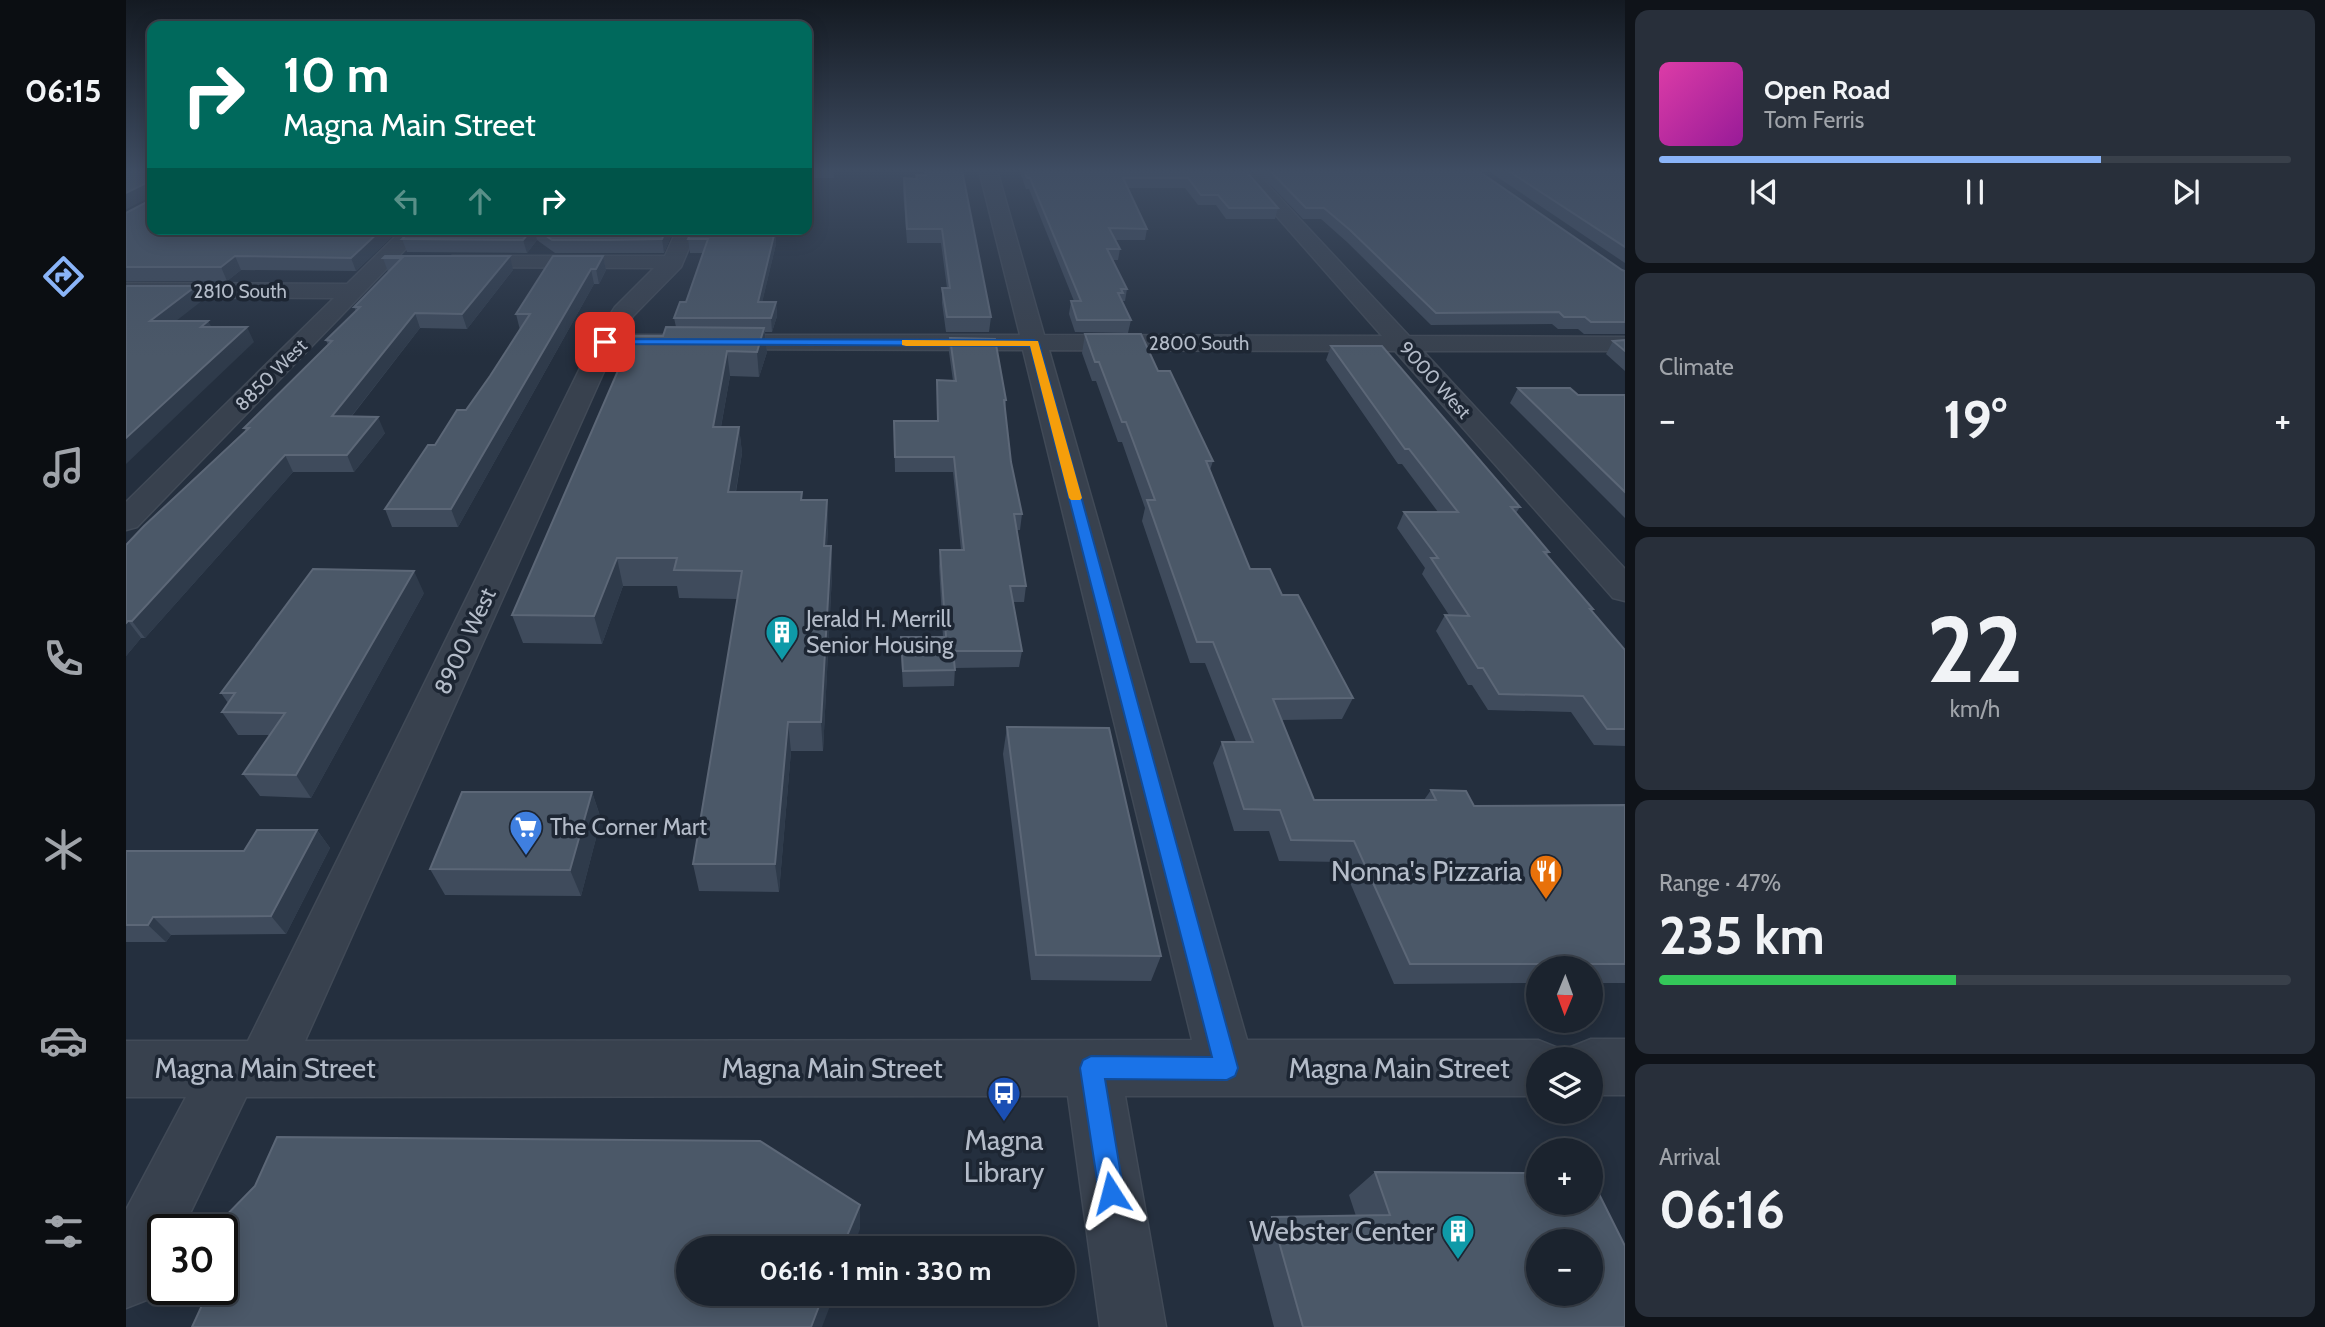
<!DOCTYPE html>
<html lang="en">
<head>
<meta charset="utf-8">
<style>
  :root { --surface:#1b232e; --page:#282f3a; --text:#f1f3f6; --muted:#a0a4aa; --line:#39404a; --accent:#8ab4f8 }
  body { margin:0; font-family:Cabin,sans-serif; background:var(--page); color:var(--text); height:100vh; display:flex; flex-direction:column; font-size:26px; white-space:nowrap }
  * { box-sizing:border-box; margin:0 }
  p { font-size:23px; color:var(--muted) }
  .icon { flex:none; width:38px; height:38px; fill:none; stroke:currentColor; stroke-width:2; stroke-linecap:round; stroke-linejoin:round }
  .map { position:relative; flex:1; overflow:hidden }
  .details { display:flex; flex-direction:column; gap:10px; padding:10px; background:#0f1319; width:700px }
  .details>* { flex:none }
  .guide { position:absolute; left:21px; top:21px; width:665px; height:214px; border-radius:14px; box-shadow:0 4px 18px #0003,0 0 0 2px var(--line); background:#00695c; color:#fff; overflow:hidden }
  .needle { width:46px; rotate:181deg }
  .buttons { position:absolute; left:1400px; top:956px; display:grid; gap:14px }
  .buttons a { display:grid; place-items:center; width:77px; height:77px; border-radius:50%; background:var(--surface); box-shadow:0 4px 18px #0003,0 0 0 2px var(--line); font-size:35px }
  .speed { position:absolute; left:21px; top:1214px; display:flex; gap:14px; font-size:35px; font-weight:700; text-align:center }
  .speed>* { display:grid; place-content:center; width:91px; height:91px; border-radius:50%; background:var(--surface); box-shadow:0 4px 18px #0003,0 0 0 2px var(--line); line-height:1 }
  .speed .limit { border:4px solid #111; border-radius:10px; background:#fff; color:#111 }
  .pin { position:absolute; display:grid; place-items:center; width:60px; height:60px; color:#fff; margin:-30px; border-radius:14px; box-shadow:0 4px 10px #0006 }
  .me { position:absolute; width:77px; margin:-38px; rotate:351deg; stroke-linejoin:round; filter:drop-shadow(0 0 5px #0008) }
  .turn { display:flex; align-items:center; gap:24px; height:147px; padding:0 21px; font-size:32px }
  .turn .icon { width:91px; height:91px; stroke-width:2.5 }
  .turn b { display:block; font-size:49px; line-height:60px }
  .lanes { display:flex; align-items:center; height:66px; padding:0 21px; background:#0003; justify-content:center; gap:35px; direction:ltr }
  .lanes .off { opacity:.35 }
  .big { font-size:52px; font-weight:700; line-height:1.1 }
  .details .tile { flex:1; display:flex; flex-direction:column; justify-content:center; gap:10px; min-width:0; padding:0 24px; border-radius:14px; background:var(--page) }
  .details .dial { align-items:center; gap:0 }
  .dial b { font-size:91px; line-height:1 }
  .song { display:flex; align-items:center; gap:21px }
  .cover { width:84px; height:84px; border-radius:10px; background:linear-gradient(135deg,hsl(320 70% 55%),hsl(300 70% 35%)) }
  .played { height:7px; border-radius:4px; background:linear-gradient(90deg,var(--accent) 70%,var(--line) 70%) }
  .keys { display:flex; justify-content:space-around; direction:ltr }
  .heat { display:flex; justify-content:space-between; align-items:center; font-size:38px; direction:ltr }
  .charge { height:10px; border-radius:5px; background:linear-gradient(90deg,#34c759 47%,var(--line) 0) }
  .trip { position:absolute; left:550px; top:1236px; width:399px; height:70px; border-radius:35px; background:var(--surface); box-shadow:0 4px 18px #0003,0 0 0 2px var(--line); font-weight:700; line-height:70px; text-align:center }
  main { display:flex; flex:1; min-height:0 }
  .tabs { display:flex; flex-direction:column; width:126px; justify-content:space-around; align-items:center; background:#0b0e12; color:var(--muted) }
  .tabs .icon { width:49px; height:49px }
  .tabs .on { color:var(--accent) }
  .tabs b { font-size:32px; color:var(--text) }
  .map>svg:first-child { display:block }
</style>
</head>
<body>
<main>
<nav class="tabs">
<b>06:15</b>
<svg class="icon on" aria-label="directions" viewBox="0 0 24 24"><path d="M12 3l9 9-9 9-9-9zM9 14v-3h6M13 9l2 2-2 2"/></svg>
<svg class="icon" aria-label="music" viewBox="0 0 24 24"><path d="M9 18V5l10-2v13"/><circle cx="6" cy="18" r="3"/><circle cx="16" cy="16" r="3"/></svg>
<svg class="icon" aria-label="phone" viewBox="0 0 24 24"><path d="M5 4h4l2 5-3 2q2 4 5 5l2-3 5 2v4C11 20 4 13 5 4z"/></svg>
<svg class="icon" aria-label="climate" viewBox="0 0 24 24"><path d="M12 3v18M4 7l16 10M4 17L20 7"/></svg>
<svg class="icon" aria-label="car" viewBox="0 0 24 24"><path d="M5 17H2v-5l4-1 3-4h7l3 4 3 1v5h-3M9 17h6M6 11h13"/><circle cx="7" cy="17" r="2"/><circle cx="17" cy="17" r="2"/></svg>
<svg class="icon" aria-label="filters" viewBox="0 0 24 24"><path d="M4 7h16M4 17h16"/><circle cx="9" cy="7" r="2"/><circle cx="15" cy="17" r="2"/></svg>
</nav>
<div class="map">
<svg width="1499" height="1327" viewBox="0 0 1499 1327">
  <rect width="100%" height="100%" fill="#242f3e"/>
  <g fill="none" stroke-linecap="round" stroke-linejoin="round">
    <defs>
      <g id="minor">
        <path d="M853,170H871L918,335L1256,336L1110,170H1128L1283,336L1499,337V351H1297L1499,569V601L1487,598L1269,351L923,350L1121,1040H1412L1432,1048L1436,1059H1412V1096H999L1040,1327H974L942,1096L120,1097L56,1230H37V1270L23,1299L0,1308V1210L60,1097H0V1041H122L467,342L489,307L528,268L334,267L326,266L323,261L326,256H539L551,229H571L555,267L507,316L496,335H894ZM488,349L897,350L1066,1040L179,1041Z"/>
        <path d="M277,229H299L11,527L0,530V502L208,298L0,297V283L221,284Z"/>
        <path d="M1465,1039H1499V1095H1465V1059H1441L1445,1047Z"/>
      </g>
    </defs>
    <!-- minor casing -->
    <use href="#minor" stroke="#414a57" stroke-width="3"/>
    <!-- minor -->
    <use href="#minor" fill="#38414e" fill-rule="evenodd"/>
  </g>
  <!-- wall -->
  <g fill="#3f4b5c">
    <path d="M0,170L274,229L230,271L115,270L101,281H0V213L21,202V198L0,209Z"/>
    <rect x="681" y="170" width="27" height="8"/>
    <path d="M798,170H836L865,317L863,332H820L816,303V288H821L815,243H781L777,191L778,178L790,179L798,175Z"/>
    <path d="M893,170H1119L1152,208L1149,219H1100L1090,205H1072L1059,188H1002L1021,229L1019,240H989L994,249L992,260H986L1001,289L999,301H996L1005,320L1002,333L949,332L943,314L945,301H948L903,189H900Z"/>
    <path d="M1130,170H1351L1496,270L1499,271V334H1458L1452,329H1432L1426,324L1305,325L1221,242L1195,219H1177Z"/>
    <path d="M1361,170H1499V263Z"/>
    <path d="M286,229H548L538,253H429L411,240L401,253L281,252L276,239Z"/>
    <path d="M639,231H649L650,244L636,302H650L651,316L646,332H639L641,352L633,377L604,376L595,427H613L616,453L610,492L677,500H701L702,527L701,546H705L706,574L697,751H665L653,892L573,891L567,864L611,599L553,598L551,586H497L476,644L397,643L386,615L537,336L550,327L548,318L560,302L577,253H564L562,239Z"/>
    <path d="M259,256L387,270L341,329L294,328L226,416L259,433L228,472H167L19,638H15L0,656V545L120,432L118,428L202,345L200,340L230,311L228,307L262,272L257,258Z"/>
    <path d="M477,256L480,270L473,284H468L332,527H266L259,509L309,445L340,410L364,376L394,330L390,314Z"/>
    <path d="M959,334L1032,371L1087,461L1084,470L1124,569L1156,595L1227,698L1216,719L1156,720L1188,800H1298L1305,790L1348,806L1499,805V983H1465V968H1412V983L1268,984L1215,862L1153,861L1143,831H1108L1087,763L1096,742H1110L1079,663H1064L1016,521L1019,508L996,442H992L970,381H966L956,353Z"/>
    <path d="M824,338L880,400L879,411L885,462L896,514L894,530H891L900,586L898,602H887L896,651L893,667L829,668L828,686L777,687L775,654V637H817L813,566L814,550H835L827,472H769L768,421H811V380L827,381L823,352Z"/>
    <path d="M1499,340V371L1480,354L1487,341Z"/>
    <path d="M1205,346L1394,507L1390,513L1423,552L1421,555L1467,609L1466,611L1499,650V746L1468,745L1445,712L1362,710L1346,685H1342L1310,631L1319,615H1323L1296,574L1299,568L1271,528L1278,512H1312L1276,464H1272L1200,360Z"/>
    <path d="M1392,388L1452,395H1499V518L1384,403Z"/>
    <path d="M298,593L185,798L134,796L117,774L144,735H112L96,712L102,703L95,693Z"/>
    <path d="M881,727L1035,956L1025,981L905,980L877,754Z"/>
    <path d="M466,792L475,819L455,896L319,895L304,869Z"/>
    <path d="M191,830L204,848L160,934L45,935L40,942H0V851H118Z"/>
    <path d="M1249,1172L1499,1327H1148L1125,1239L1146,1217L1230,1216L1223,1195Z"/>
  </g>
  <!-- shaded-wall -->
  <g fill="#2f3b4b">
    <path d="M20,183L26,196L0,209V193Z"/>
    <path d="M256,229H274L230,271L225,258Z"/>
    <path d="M406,229H408L411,240L401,253L397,240Z"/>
    <path d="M540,229H548L538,253L536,239Z"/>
    <path d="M649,231L650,244L633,316L632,302Z"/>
    <path d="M109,256L115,270L101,281L95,267Z"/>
    <path d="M384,256L387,270L341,329L336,314Z"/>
    <path d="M477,256L480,270L473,284L470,269Z"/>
    <path d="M465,269L468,284L332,527L325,509Z"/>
    <path d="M70,286L77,300L32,335L24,321Z"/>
    <path d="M650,302L651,316L646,332L645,318Z"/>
    <path d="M289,313L294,328L213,432L206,416Z"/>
    <path d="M82,321L90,335L75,327Z"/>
    <path d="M121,327L128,342L0,464V438Z"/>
    <path d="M638,328L641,352L633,377L631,352Z"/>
    <path d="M601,351L604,376L590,454L587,427Z"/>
    <path d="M252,417L259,433L228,472L221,455Z"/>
    <path d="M613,427L616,453L605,519L602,492Z"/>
    <path d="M159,455L167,472L19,638L6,621Z"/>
    <path d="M701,500L702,527L699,574L698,546Z"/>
    <path d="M705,546L706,574L697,751L695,722Z"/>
    <path d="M491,558L497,586L476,644L468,616Z"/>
    <path d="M288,571L298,593L185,798L170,775Z"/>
    <path d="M2,621L15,638L0,656V623Z"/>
    <path d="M662,722L665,751L653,892L649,864Z"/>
    <path d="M466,792L475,819L455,896L444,870Z"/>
    <path d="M191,830L204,848L160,934L145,916Z"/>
    <path d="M27,917L45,935L40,942L22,925Z"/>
    <path d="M734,1205V1229L727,1248H716Z"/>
    <path d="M698,1293H709L696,1327H685Z"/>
  </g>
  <!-- building -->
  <g fill="#4b5868" stroke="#5c6777" stroke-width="2" fill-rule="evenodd">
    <path d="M0,170H26V229H256L225,258L109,256L95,267H0V213L21,202L20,183L0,193Z"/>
    <path d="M799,170H836L865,317H821L816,288H824L816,229H781L778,178L791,179L790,175H800Z"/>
    <path d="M898,170H1119L1152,208H1103L1092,195H1075L1062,178H997L1021,229L983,228L994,249H981L1001,289H995L997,293H992L1005,320H951L945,301H955L904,178H901Z"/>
    <path d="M1143,170H1351L1496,270L1499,271V322H1465L1459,317H1438L1433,312L1310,313L1224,230L1198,208H1180Z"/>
    <path d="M1381,170H1499V247Z"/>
    <path d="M286,229H406L397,240L276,239Z"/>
    <path d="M411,229H540L536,239L486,240H426Z"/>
    <path d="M567,229H634V231H649L632,302H650L645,318H548L554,302H560L582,239H562Z"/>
    <path d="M259,256H384L336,314L289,313L206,416L252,417L221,455H159L6,621H2L0,623V545L18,526L123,428H118L206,341L200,340L234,307H228L276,258H257Z"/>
    <path d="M427,256H477L470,269H465L325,509H259L302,445H309L331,410H340L364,376L404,314H390Z"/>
    <path d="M0,286H70L24,321H82L75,327H121L0,438Z"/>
    <path d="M540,327L638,328L631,352L601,351L587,427H613L602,492H676L675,500H701L698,546H705L695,722H662L649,864H567L616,571L548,570L551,558H491L468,616L386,615L507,336H537Z"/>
    <path d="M959,334H1015L1032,371H1044L1087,461H1080L1124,569H1144L1156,595H1172L1227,698L1147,699L1188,800H1310L1305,790L1340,791L1348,806L1499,805V964H1284L1228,841L1165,840L1154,810L1118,809L1096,742H1127L1087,642H1071L1021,500H1029L1000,422H996L973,362H969Z"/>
    <path d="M824,338L869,339L880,400H878L885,462L896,514H888L900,586H884L896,651H827L829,670L777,671L775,637H820L814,550H838L828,457H769L768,421H812L811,380L830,381Z"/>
    <path d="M1499,340V351L1487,341Z"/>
    <path d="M1205,346H1256L1394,507H1385L1423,552H1418L1467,609H1464L1499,650V729H1481L1457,696L1373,694L1357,668H1352L1319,615L1343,616L1305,558H1312L1278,512H1332L1283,449H1279Z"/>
    <path d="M1392,388H1444L1452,395H1499V492Z"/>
    <path d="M187,569L288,571L170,775L117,774L159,713L96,712L109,693H95Z"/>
    <path d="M881,727L983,728L1035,956L910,955Z"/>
    <path d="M336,792H466L444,870L304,869Z"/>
    <path d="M131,830H191L145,916L27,917L22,925H0V851H118Z"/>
    <path d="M151,1137L634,1141L734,1205L716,1248H562V1293H698L685,1327H66L83,1290H96V1262L100,1255L96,1253V1230H86L129,1186Z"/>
    <path d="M1249,1172L1412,1173V1202H1465V1178L1499,1246V1327H1177L1146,1217L1264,1215ZM1412,1241H1465V1293H1412Z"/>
  </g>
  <!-- sky -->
  <linearGradient id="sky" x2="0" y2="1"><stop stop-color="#141a22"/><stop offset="0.48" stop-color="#3f4d63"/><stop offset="1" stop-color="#3f4d63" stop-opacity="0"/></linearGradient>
  <rect width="1499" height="356" fill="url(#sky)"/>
  <!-- route -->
  <path fill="#1a73e8" stroke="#114b97" stroke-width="2" d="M479,339L908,340L913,343L1112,1068L1109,1076L1101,1080L979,1079L998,1193L994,1202L985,1206L976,1202L973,1193L954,1068L957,1060L965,1056L1086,1057L904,346L476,344L474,342Z"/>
  <!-- slow -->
  <path fill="#f59e0b" d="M776,340L912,341L956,498L954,500H945L943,498L904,346H780L776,345Z"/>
  <!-- icons -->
  <defs>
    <symbol id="building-pin" viewBox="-11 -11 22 30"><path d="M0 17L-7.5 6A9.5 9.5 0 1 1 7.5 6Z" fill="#0f9aa8" stroke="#1d2633"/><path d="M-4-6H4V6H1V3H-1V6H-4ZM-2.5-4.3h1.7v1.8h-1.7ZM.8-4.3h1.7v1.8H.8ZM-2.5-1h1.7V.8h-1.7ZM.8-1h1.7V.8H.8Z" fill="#fff"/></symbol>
    <symbol id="supermarket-pin" viewBox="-11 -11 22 30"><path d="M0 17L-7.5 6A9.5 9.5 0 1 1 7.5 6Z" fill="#3f7fe0" stroke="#1d2633"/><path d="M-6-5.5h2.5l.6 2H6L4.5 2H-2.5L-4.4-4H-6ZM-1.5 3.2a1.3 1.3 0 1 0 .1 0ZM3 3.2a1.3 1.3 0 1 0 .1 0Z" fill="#fff"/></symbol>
    <symbol id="restaurant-pin" viewBox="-11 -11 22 30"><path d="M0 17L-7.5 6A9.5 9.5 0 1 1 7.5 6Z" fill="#e8710a" stroke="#1d2633"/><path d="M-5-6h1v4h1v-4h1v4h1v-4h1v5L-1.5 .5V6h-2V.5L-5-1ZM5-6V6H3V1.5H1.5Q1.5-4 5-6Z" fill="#fff"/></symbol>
    <symbol id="bus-pin" viewBox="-11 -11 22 30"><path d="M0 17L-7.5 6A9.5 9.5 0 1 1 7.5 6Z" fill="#1a4fb4" stroke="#1d2633"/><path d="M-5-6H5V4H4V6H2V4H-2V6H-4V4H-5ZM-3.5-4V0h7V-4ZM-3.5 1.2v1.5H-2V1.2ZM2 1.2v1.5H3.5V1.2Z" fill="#fff"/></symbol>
  </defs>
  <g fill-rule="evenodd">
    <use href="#building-pin" x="637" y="613" width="38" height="52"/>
    <use href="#supermarket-pin" x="381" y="808" width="38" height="52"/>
    <use href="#restaurant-pin" x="1401" y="852" width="38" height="52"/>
    <use href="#bus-pin" x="859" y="1074" width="38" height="52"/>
    <use href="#building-pin" x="1313" y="1212" width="38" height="52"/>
  </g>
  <g text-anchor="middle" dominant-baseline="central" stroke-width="7" stroke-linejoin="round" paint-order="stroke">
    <!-- far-street labels -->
    <g font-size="19" fill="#b4bcc9" stroke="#1d2633">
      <text x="114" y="291">2810 South</text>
      <text x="1073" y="343">2800 South</text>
      <text transform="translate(145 375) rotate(-45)">8850 West</text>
      <text transform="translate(1309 380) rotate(48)">9000 West</text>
    </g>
    <!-- poi labels -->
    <g font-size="23" fill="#b4bcc9" stroke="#1d2633" text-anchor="start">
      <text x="680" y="619">Jerald H. Merrill<tspan x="680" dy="26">Senior Housing</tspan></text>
      <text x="424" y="827">The Corner Mart</text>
    </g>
    <!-- street labels -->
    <g font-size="23" fill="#b4bcc9" stroke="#1d2633">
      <text transform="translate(339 641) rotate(-65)">8900 West</text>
    </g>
    <!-- near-poi labels -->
    <g font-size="28" fill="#b4bcc9" stroke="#1d2633" text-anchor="end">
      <text x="1396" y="871">Nonna's Pizzaria</text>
      <text x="878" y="1140" text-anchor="middle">Magna<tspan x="878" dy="32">Library</tspan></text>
      <text x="1308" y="1231">Webster Center</text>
    </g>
    <!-- near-street labels -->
    <g font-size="28" fill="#b4bcc9" stroke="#1d2633">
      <text x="139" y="1068">Magna Main Street</text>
      <text x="706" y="1068">Magna Main Street</text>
      <text x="1273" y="1068">Magna Main Street</text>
    </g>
  </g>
</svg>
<div class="buttons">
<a><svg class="needle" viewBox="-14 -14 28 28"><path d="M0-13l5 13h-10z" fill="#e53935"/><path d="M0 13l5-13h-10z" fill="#a0a4aa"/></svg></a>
<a><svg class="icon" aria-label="layers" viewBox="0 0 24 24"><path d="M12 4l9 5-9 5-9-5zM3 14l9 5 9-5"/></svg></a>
<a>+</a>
<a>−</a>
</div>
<div class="speed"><div class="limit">30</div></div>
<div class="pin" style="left:479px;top:342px;background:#d93025"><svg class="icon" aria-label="arrive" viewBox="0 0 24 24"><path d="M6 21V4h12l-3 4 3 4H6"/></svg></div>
<svg class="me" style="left:985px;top:1193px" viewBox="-20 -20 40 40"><path d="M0-17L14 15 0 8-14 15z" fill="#1a73e8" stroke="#fff" stroke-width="4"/></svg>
<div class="trip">06:16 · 1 min · 330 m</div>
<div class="guide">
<div class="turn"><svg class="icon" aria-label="right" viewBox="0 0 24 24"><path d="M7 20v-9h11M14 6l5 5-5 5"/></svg><div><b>10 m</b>Magna Main Street</div></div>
<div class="lanes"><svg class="icon off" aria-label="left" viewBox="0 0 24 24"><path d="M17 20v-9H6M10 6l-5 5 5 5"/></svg><svg class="icon off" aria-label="ahead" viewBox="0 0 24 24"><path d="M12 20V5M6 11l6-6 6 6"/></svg><svg class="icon" aria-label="right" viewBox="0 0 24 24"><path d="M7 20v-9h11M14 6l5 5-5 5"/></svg></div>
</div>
</div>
<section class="details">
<div class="tile">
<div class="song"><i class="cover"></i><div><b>Open Road</b><p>Tom Ferris</p></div></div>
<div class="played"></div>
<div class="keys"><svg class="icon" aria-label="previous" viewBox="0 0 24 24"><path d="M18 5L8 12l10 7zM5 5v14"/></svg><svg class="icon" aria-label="pause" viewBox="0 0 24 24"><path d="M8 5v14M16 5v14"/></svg><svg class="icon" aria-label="next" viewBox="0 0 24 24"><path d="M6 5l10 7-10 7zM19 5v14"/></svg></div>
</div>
<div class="tile"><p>Climate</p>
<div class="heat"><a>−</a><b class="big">19°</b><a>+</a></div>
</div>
<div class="tile dial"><b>22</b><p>km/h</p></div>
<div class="tile"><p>Range · 47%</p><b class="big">235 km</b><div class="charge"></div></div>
<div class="tile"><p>Arrival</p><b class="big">06:16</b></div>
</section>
</main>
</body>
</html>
